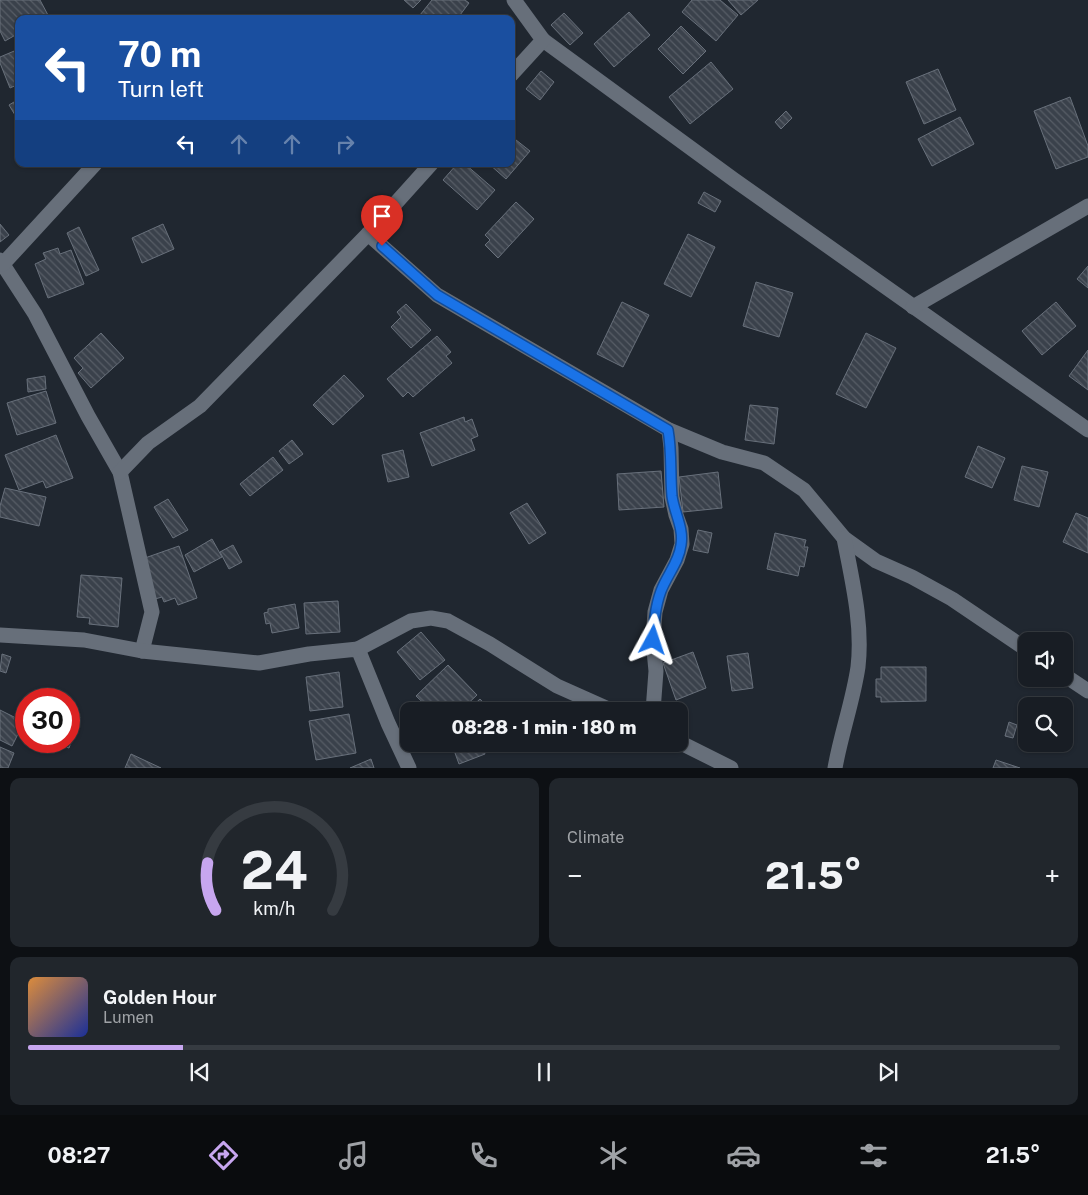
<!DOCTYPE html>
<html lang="en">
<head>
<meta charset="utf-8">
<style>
  :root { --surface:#181d24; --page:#21262c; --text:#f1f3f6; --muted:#9fa2a6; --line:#363b41; --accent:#c7a6ef }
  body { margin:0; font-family:"Public Sans",sans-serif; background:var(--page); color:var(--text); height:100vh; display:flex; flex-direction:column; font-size:19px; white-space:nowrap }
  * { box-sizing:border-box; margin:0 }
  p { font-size:16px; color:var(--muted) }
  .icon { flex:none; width:28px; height:28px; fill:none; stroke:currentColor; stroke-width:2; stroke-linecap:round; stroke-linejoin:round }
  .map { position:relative; height:768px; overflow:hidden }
  .details { display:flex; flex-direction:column; gap:10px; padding:10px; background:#0d1014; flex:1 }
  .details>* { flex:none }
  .guide { position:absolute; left:15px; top:15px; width:500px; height:152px; border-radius:10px; box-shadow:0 1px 4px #0004,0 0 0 1px var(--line); background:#1a4fa0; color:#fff; overflow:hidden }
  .controls { position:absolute; left:1018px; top:632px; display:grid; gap:10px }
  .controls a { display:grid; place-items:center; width:55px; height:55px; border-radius:10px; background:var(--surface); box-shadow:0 1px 4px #0004,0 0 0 1px var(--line); font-size:25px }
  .speed { position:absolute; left:15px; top:688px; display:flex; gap:10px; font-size:25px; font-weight:700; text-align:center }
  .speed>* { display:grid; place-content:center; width:65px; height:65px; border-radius:50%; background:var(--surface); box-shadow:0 1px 4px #0004,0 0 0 1px var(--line); line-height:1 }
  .speed .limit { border:8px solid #d22; background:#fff; color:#111 }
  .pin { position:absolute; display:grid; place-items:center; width:42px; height:42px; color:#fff; margin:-51px -21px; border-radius:50% 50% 50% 0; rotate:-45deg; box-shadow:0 0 5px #0007 }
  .pin .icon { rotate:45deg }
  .me { position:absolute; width:55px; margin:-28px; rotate:5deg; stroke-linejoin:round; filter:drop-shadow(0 0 4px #0008) }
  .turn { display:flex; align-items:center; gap:18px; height:105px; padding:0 20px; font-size:22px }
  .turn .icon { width:65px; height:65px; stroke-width:2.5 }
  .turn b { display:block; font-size:35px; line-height:42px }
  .lanes { display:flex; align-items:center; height:48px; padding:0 20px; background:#0003; justify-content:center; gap:25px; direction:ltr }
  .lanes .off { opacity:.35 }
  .big { font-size:38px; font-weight:800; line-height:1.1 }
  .details .card { flex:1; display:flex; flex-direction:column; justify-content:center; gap:8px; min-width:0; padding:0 18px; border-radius:10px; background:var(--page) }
  .details .dial { align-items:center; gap:0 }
  .dial svg { height:130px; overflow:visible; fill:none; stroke:var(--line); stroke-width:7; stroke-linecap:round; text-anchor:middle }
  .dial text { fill:var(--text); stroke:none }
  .song { display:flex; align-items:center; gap:15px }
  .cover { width:60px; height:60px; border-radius:8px; background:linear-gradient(135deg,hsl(30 70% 55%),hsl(230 70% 35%)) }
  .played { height:5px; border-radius:2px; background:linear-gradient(90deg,var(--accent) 15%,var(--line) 15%) }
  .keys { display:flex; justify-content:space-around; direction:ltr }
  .heat { display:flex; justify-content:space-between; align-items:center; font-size:28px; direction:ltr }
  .details .tiles { flex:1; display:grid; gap:10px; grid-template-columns:1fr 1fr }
  .card:last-child { grid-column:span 2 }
  .trip { position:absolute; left:400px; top:702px; width:288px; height:50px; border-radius:10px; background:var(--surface); box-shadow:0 1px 4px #0004,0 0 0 1px var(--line); font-weight:800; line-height:50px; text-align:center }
  .tab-bar { display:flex; height:80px; justify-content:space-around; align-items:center; background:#0a0c0e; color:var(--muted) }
  .tab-bar .icon { width:35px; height:35px }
  .tab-bar .selected { color:var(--accent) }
  .tab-bar b { font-size:22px; color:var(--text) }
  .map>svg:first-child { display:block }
</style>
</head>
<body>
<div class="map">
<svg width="1088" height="768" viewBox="0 0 1088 768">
  <defs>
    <pattern id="building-back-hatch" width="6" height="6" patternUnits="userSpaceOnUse" patternTransform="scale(1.25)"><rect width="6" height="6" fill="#3a414b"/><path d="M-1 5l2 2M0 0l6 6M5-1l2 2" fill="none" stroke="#575d66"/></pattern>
  </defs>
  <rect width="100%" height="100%" fill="#202730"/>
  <!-- building -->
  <g fill="url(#building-back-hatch)" stroke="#68707b">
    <path d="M0,0H40L49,17L46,19H19V33L5,41L0,31Z"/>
    <path d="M404,0H421L413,8Z"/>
    <path d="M432,0H465L469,3L457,19H425L420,15Z"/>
    <path d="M692,0H720L738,15L716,41L682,12Z"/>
    <path d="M728,0H758L741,15Z"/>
    <path d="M629,12L650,35L614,67L594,44Z"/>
    <path d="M564,13L583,33L570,45L551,25Z"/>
    <path d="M681,26L706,51L683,74L658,49Z"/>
    <path d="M19,49V84L10,88L0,63V57Z"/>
    <path d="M711,62L733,89L690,124L669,97Z"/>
    <path d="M938,69L956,110L924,124L906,82Z"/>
    <path d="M541,71L554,82L540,100L526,89Z"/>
    <path d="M1070,97L1088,146V157L1056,169L1034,111Z"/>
    <path d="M19,99V120H18L9,105Z"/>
    <path d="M786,111L792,118L781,129L775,122Z"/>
    <path d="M960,117L974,144L932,166L918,139Z"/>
    <path d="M511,136L530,151L506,179L489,164H511Z"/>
    <path d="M457,164H465L495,190L477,210L443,180Z"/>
    <path d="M704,192L721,201L715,212L698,203Z"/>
    <path d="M516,202L534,219L498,258L485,245L490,240L485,235Z"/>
    <path d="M0,224L9,235L0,242Z"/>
    <path d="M163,224L174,249L142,263L132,238Z"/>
    <path d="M79,227L99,270L86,276L67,233Z"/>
    <path d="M688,234L715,247L691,297L664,284Z"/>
    <path d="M58,248L60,254L71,250L84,284L48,298L35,264L46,259L43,253Z"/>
    <path d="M1088,266V288L1077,279Z"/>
    <path d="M756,282L793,293L779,337L743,326Z"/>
    <path d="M622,302L649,315L623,367L597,354Z"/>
    <path d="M1056,302L1076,326L1042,355L1022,331Z"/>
    <path d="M406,304L431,330L411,348L391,327L401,317L397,312Z"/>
    <path d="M101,333L124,358L91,388L78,373L83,368L74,358Z"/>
    <path d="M866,333L896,348L866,408L836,394Z"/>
    <path d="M437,336L451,352L446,356L452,363L413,397L408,392L403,397L387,379Z"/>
    <path d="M1088,350V390L1069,376Z"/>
    <path d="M344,375L364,396L333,425L313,405Z"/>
    <path d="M45,376L46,389L28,392L27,379Z"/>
    <path d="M46,391L56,423L17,435L7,403Z"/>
    <path d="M750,405L778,408L774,444L745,440Z"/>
    <path d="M464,417L465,422L472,419L478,436L471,439L475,450L432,466L420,433Z"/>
    <path d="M56,435L73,478L46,488L43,481L19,490L5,455Z"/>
    <path d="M292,440L303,454L289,464L279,451Z"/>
    <path d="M978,446L1005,458L992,488L965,477Z"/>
    <path d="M403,450L409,477L388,482L382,455Z"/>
    <path d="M273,457L283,470L250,496L240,484Z"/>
    <path d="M1022,466L1048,472L1039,507L1014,500Z"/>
    <path d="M661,471L664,507L619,510L617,474Z"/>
    <path d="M718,472L722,508L683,512L679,477Z"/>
    <path d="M5,488L46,497L39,526L0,517V506Z"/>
    <path d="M168,499L188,530L173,538L154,507Z"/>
    <path d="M527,503L546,533L529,544L510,513Z"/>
    <path d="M1076,513L1088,518V553L1063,542Z"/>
    <path d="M698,530L712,533L708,553L693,550Z"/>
    <path d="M775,533L806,540L804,547H808L804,567L800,566L798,576L767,569Z"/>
    <path d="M212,539L222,557L194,572L185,555Z"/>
    <path d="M233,545L242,562L229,569L220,552Z"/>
    <path d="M179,546L197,598L178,605L175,598L164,602L162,597L155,599L142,559Z"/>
    <path d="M81,575L122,578L118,627L89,624L90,618L77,617Z"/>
    <path d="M338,601L340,632L306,634L304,603Z"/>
    <path d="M295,604L299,628L272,633L270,623L266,624L264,613L268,612V609Z"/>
    <path d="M421,632L445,660L420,680L397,652Z"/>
    <path d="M693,652L706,688L676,700L663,663Z"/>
    <path d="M748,653L753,688L732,691L727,656Z"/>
    <path d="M2,654L11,657L6,673L0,671Z"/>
    <path d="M448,665L477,695L460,711H432L416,696Z"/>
    <path d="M881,667H926V701L881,702V697H876V679H881Z"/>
    <path d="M339,672L343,707L310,711L306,677Z"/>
    <path d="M480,699L491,711H467Z"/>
    <path d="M0,710L24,722L12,746L0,740Z"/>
    <path d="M69,713L80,717L69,748L49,741H69Z"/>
    <path d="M349,714L356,753L316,760L309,721Z"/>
    <path d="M1009,722L1017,725L1013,738L1005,736Z"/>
    <path d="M481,744L485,754L459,764L455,753Z"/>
    <path d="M0,747L14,753L8,768H0Z"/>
    <path d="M131,754L161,768H125Z"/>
    <path d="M371,759L374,768H350Z"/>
    <path d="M996,760L1020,768H993Z"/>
  </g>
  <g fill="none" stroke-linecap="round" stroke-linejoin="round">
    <!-- minor -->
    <g stroke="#676f7a" stroke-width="15">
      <path d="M543,40L733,179L1088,430"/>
      <path d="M511,75L543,40L514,0"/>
      <path d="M368,234L437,295L669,430L722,452L764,463L804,490L844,538L876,561L912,577L952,599L1026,649"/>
      <path d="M0,260L35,314L88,416L120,472L152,612L142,651"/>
      <path d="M3,264L95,164"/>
      <path d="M913,307L1088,206"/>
      <path d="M120,472L148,443L200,406L368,234L431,164"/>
      <path d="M0,635L84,640L142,651L259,663L309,654L358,649L388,723L409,768"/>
      <path d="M358,649L411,621L431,618L448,621L490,644L557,686L613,711"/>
      <path d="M1064,675L1088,691"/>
      <path d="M653,711L656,671L653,640L655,612L661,590L677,560L682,544L681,529L676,515L672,497L671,448L669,430"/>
      <path d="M679,742L731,768"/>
      <path d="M835,768C841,734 853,701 858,667C863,624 852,580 844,538"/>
    </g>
  </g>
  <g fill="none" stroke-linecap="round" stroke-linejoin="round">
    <defs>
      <path id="route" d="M382,246L437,295L668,430C672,452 670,474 672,496C674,512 684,528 681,545C679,562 667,575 661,591C655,607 654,624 653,640"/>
    </defs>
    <!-- route casing -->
    <use href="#route" stroke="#114b97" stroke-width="12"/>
    <!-- route -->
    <use href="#route" stroke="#1a73e8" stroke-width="9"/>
  </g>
</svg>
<div class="controls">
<a><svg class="icon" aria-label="sound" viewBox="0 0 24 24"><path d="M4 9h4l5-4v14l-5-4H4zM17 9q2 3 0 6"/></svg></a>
<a><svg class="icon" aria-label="search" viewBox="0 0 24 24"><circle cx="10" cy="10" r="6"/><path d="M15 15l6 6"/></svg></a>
</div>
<div class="speed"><div class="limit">30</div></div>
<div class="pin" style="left:382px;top:246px;background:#d93025"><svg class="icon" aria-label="arrive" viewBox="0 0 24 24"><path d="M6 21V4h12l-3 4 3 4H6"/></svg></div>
<svg class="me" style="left:653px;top:640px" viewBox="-20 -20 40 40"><path d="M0-17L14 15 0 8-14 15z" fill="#1a73e8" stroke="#fff" stroke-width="4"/></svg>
<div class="trip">08:28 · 1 min · 180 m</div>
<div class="guide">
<div class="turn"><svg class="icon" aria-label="left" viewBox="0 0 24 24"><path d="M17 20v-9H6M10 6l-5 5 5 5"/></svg><div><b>70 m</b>Turn left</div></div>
<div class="lanes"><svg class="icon" aria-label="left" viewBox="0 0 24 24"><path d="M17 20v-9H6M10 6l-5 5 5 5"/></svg><svg class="icon off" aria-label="ahead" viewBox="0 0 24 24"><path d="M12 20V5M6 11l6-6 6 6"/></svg><svg class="icon off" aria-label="ahead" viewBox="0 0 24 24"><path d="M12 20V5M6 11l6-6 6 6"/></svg><svg class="icon off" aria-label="right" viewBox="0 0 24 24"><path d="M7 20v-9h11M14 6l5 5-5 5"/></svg></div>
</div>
</div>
<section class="details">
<div class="tiles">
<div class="card dial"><svg viewBox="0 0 100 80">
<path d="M14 69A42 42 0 1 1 86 69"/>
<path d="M14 69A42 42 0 0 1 9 40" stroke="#c7a6ef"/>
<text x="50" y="56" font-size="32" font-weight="700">24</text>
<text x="50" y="72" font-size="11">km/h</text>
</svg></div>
<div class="card"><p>Climate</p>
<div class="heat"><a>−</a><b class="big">21.5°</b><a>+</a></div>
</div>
<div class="card">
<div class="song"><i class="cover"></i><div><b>Golden Hour</b><p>Lumen</p></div></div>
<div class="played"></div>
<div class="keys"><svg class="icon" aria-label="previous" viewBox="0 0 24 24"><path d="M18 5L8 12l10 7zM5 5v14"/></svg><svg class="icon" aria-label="pause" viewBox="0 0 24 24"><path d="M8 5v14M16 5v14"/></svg><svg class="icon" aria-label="next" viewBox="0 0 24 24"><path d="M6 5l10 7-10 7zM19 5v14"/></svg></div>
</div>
</div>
</section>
<nav class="tab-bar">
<b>08:27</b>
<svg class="icon selected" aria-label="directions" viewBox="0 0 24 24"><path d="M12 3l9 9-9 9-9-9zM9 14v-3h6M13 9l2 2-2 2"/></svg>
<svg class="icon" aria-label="music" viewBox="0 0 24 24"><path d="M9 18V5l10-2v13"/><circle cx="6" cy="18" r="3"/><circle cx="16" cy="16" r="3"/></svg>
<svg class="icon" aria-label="phone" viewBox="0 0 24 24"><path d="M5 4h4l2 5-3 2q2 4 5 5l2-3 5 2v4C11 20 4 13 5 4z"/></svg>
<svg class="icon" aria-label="climate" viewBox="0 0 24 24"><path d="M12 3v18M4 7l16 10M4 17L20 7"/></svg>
<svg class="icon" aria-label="car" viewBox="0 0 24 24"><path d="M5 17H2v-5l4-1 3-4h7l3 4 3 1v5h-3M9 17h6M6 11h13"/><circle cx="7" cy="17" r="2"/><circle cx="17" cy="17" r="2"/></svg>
<svg class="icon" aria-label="filters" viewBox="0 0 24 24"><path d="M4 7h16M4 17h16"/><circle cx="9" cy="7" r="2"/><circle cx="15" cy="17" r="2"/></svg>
<b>21.5°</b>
</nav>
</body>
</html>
